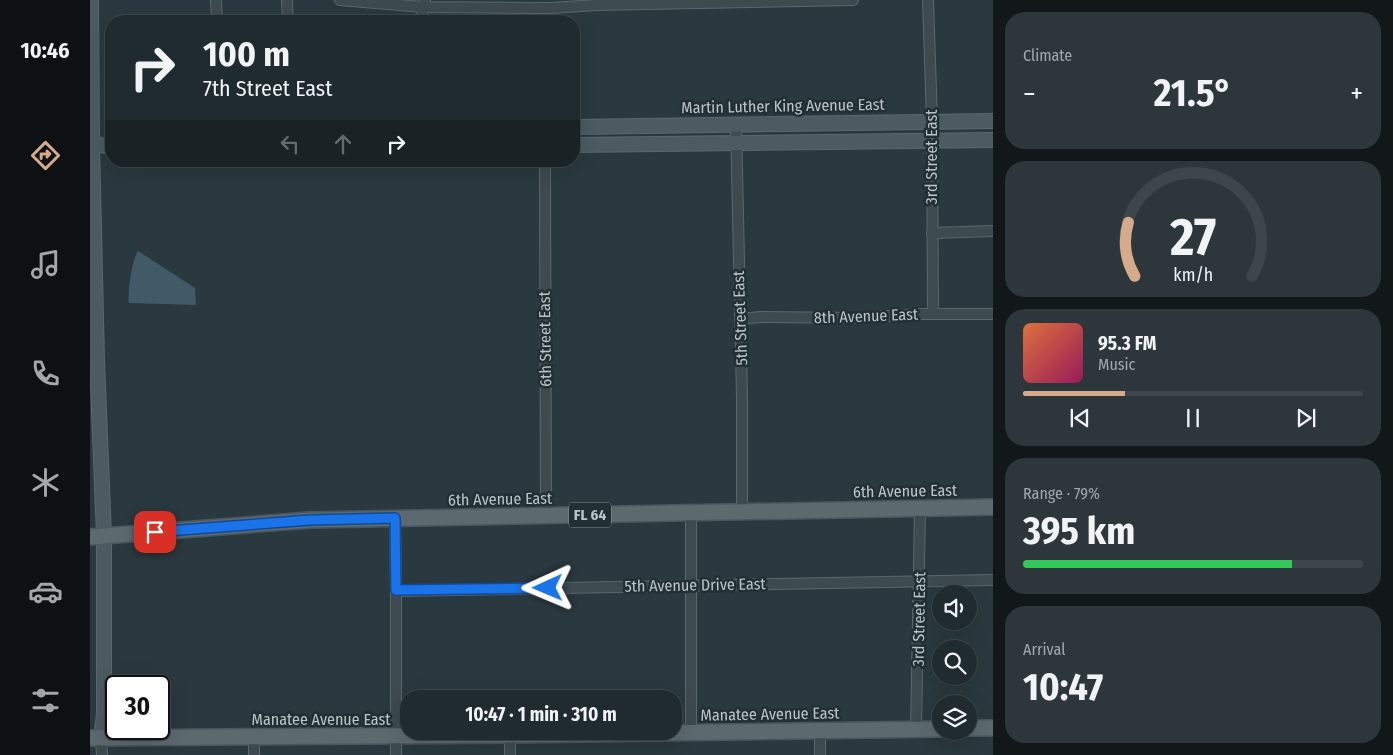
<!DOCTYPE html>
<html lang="en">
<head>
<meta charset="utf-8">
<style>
  :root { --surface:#202b2f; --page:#2d373b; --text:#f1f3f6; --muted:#a2a7aa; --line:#3d474b; --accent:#d6ab8b }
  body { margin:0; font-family:"Fira Sans Condensed",sans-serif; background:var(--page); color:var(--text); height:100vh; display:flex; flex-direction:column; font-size:19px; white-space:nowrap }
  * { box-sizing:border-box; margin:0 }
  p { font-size:16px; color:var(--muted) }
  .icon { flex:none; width:28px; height:28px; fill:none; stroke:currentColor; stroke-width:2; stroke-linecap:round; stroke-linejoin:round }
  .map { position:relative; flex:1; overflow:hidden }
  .details { display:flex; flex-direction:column; gap:12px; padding:12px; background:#12181a; width:400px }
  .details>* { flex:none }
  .banner { position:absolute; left:15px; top:15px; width:475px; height:152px; border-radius:20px; box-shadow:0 5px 20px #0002,0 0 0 1px var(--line); background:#202b2f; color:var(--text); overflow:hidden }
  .tools { position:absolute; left:842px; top:585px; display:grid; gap:10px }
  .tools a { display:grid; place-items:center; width:45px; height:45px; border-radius:50%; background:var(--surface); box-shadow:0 5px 20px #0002,0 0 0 1px var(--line); font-size:25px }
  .speed { position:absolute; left:15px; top:675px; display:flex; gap:10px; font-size:25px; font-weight:700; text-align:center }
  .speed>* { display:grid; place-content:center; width:65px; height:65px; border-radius:50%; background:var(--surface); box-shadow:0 5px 20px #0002,0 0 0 1px var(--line); line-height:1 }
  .speed .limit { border:2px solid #111; border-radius:8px; background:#fff; color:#111 }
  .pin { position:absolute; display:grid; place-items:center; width:42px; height:42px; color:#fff; margin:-21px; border-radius:10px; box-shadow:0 2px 8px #0006 }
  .me { position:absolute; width:55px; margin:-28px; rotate:269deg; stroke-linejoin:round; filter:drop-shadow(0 0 4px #0008) }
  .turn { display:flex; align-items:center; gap:18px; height:105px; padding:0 15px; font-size:22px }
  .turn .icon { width:65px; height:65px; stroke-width:2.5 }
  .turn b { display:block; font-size:35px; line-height:42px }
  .lanes { display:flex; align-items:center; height:48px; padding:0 15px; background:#0003; justify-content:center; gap:25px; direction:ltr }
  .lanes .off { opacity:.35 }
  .big { font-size:38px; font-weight:700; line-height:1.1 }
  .details .card { flex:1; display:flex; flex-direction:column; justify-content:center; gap:8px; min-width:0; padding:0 18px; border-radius:20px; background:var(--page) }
  .details .dial { align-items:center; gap:0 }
  .dial svg { height:130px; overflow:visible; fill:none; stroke:var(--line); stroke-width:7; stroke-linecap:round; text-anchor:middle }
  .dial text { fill:var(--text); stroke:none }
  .song { display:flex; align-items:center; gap:15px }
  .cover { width:60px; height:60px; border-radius:8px; background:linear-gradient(135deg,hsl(20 70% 55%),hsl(330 70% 35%)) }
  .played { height:5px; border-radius:2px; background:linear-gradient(90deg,var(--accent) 30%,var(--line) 30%) }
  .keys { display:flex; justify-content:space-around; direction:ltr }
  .heat { display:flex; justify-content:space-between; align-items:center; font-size:28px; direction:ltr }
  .charge { height:8px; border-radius:4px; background:linear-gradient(90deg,#34c759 79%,var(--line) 0) }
  .trip { position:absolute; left:310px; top:690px; width:282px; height:50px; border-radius:20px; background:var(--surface); box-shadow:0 5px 20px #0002,0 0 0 1px var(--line); font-weight:700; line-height:50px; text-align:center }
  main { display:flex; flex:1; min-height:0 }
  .tab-bar { display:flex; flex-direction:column; width:90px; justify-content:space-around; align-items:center; background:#0d1113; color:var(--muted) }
  .tab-bar .icon { width:35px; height:35px }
  .tab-bar .on { color:var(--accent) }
  .tab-bar b { font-size:22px; color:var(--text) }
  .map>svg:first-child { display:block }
</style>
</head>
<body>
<main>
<nav class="tab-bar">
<b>10:46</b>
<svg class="icon on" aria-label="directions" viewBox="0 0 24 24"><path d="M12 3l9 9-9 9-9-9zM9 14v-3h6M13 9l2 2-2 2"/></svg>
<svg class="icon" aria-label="music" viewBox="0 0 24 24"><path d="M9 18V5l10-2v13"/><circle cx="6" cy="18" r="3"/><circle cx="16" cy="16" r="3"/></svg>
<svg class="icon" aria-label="phone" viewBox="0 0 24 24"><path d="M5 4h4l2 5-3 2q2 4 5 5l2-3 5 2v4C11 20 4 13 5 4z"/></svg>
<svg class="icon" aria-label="climate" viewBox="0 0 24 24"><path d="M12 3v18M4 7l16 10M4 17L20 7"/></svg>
<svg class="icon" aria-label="car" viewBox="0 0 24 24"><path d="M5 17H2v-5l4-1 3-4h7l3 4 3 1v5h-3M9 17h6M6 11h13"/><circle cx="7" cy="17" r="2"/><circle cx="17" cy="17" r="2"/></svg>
<svg class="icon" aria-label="filters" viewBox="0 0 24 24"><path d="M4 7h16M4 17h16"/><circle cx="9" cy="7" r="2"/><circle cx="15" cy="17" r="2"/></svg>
</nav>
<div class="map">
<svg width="903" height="755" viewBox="0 0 903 755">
  <rect width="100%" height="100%" fill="#2a393f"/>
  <!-- water -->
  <path fill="#415a66" d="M48,251L105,288L106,305L39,303C37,294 42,259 48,251Z"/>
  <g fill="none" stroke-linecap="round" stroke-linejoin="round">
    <defs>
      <g id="street">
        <path d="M126,0L127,21"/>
        <path d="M197,0L198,21"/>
        <path d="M250,0L333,7L461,8L506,5L763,0"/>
        <path d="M838,0L842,122L843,314"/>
        <path d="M330,21L335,0"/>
        <path d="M646,124L652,397V512"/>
        <path d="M455,161L456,516"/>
        <path d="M842,233L903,231"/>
        <path d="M650,319L671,317L761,318L833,314H903"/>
        <path d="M305,518L306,591V755"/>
        <path d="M306,591L903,580"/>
        <path d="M826,729L830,509"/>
        <path d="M730,731V755"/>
        <path d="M601,733V513"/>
        <path d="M420,735V755"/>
        <path d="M164,737V755"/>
        <path d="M11,738L12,755"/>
      </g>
      <g id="secondary">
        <path d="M1,0L2,143L7,361L14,536V714L11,738"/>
        <path d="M484,127L903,121"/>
        <path d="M0,143L21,147"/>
        <path d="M484,145L903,140"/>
      </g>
      <g id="primary">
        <path d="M0,537L220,520L903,507"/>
        <path d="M879,728H903"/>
        <path d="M0,738L420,735L851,729"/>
      </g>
    </defs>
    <!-- street casing -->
    <use href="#street" stroke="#5b676d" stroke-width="12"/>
    <!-- secondary casing -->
    <use href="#secondary" stroke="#5b676d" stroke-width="16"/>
    <!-- primary casing -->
    <use href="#primary" stroke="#4a565c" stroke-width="18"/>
    <!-- street -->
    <use href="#street" stroke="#3d4a50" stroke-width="10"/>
    <!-- secondary -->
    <use href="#secondary" stroke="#4c5a62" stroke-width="14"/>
    <!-- primary -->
    <use href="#primary" stroke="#5c696f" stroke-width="15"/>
  </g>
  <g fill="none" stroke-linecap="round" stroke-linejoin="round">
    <defs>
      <path id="route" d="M65,532L220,520L305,518L306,590L458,588"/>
    </defs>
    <!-- route casing -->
    <use href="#route" stroke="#114b97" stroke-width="12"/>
    <!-- route -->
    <use href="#route" stroke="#1a73e8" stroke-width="9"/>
  </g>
  <g text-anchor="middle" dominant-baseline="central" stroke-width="5" stroke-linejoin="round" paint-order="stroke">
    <!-- shield labels -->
    <rect fill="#222f35" stroke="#8c979d" stroke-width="1" x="479" y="502.5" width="42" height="25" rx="4"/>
    <g font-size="15" font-weight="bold" fill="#bac4ca">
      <text x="500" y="515">FL 64</text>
    </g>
    <!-- street labels -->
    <g font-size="16" fill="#bac4ca" stroke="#222f35">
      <text transform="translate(693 106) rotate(-1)">Martin Luther King Avenue East</text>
      <text transform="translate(841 157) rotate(-90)">3rd Street East</text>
      <text transform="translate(776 316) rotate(-2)">8th Avenue East</text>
      <text transform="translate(650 318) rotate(-92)">5th Street East</text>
      <text transform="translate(455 339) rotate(-91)">6th Street East</text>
      <text transform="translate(815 491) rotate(-1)">6th Avenue East</text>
      <text transform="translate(410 499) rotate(-1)">6th Avenue East</text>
      <text transform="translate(605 585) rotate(-1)">5th Avenue Drive East</text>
      <text transform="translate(829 619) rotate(-89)">3rd Street East</text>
      <text transform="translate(680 714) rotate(-1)">Manatee Avenue East</text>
      <text x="231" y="719">Manatee Avenue East</text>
    </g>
  </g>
</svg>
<div class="tools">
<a><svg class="icon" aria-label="sound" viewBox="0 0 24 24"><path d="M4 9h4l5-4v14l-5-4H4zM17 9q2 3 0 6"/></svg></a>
<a><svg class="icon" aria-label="search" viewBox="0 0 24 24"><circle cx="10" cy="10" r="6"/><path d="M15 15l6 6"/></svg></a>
<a><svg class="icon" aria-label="layers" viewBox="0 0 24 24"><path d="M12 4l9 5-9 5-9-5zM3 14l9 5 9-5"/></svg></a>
</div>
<div class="speed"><div class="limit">30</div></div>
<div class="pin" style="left:65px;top:532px;background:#d93025"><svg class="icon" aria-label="arrive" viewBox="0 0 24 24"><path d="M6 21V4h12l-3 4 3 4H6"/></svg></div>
<svg class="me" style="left:458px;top:588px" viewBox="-20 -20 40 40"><path d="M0-17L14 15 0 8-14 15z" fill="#1a73e8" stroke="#fff" stroke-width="4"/></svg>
<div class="trip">10:47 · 1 min · 310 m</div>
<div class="banner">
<div class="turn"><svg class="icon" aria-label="right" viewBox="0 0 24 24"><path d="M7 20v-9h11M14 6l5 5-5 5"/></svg><div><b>100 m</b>7th Street East</div></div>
<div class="lanes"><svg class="icon off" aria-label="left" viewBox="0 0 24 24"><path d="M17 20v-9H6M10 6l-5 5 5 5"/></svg><svg class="icon off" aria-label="ahead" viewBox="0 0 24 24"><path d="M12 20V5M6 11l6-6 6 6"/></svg><svg class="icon" aria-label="right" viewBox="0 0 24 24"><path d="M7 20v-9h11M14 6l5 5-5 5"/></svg></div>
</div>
</div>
<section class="details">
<div class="card"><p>Climate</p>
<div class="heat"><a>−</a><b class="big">21.5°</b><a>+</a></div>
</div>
<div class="card dial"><svg viewBox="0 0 100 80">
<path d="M14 69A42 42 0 1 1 86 69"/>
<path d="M14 69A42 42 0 0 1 10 36" stroke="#d6ab8b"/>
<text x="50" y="56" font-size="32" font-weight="700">27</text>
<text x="50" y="72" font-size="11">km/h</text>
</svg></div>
<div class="card">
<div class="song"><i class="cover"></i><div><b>95.3 FM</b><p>Music</p></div></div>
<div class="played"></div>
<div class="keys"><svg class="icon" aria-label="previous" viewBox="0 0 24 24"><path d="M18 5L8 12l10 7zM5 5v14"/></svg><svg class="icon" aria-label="pause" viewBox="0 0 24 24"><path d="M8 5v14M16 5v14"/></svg><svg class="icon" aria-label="next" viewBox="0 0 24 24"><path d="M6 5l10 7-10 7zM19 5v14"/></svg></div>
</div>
<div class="card"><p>Range · 79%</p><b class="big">395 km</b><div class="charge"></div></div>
<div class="card"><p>Arrival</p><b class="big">10:47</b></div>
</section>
</main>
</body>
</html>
